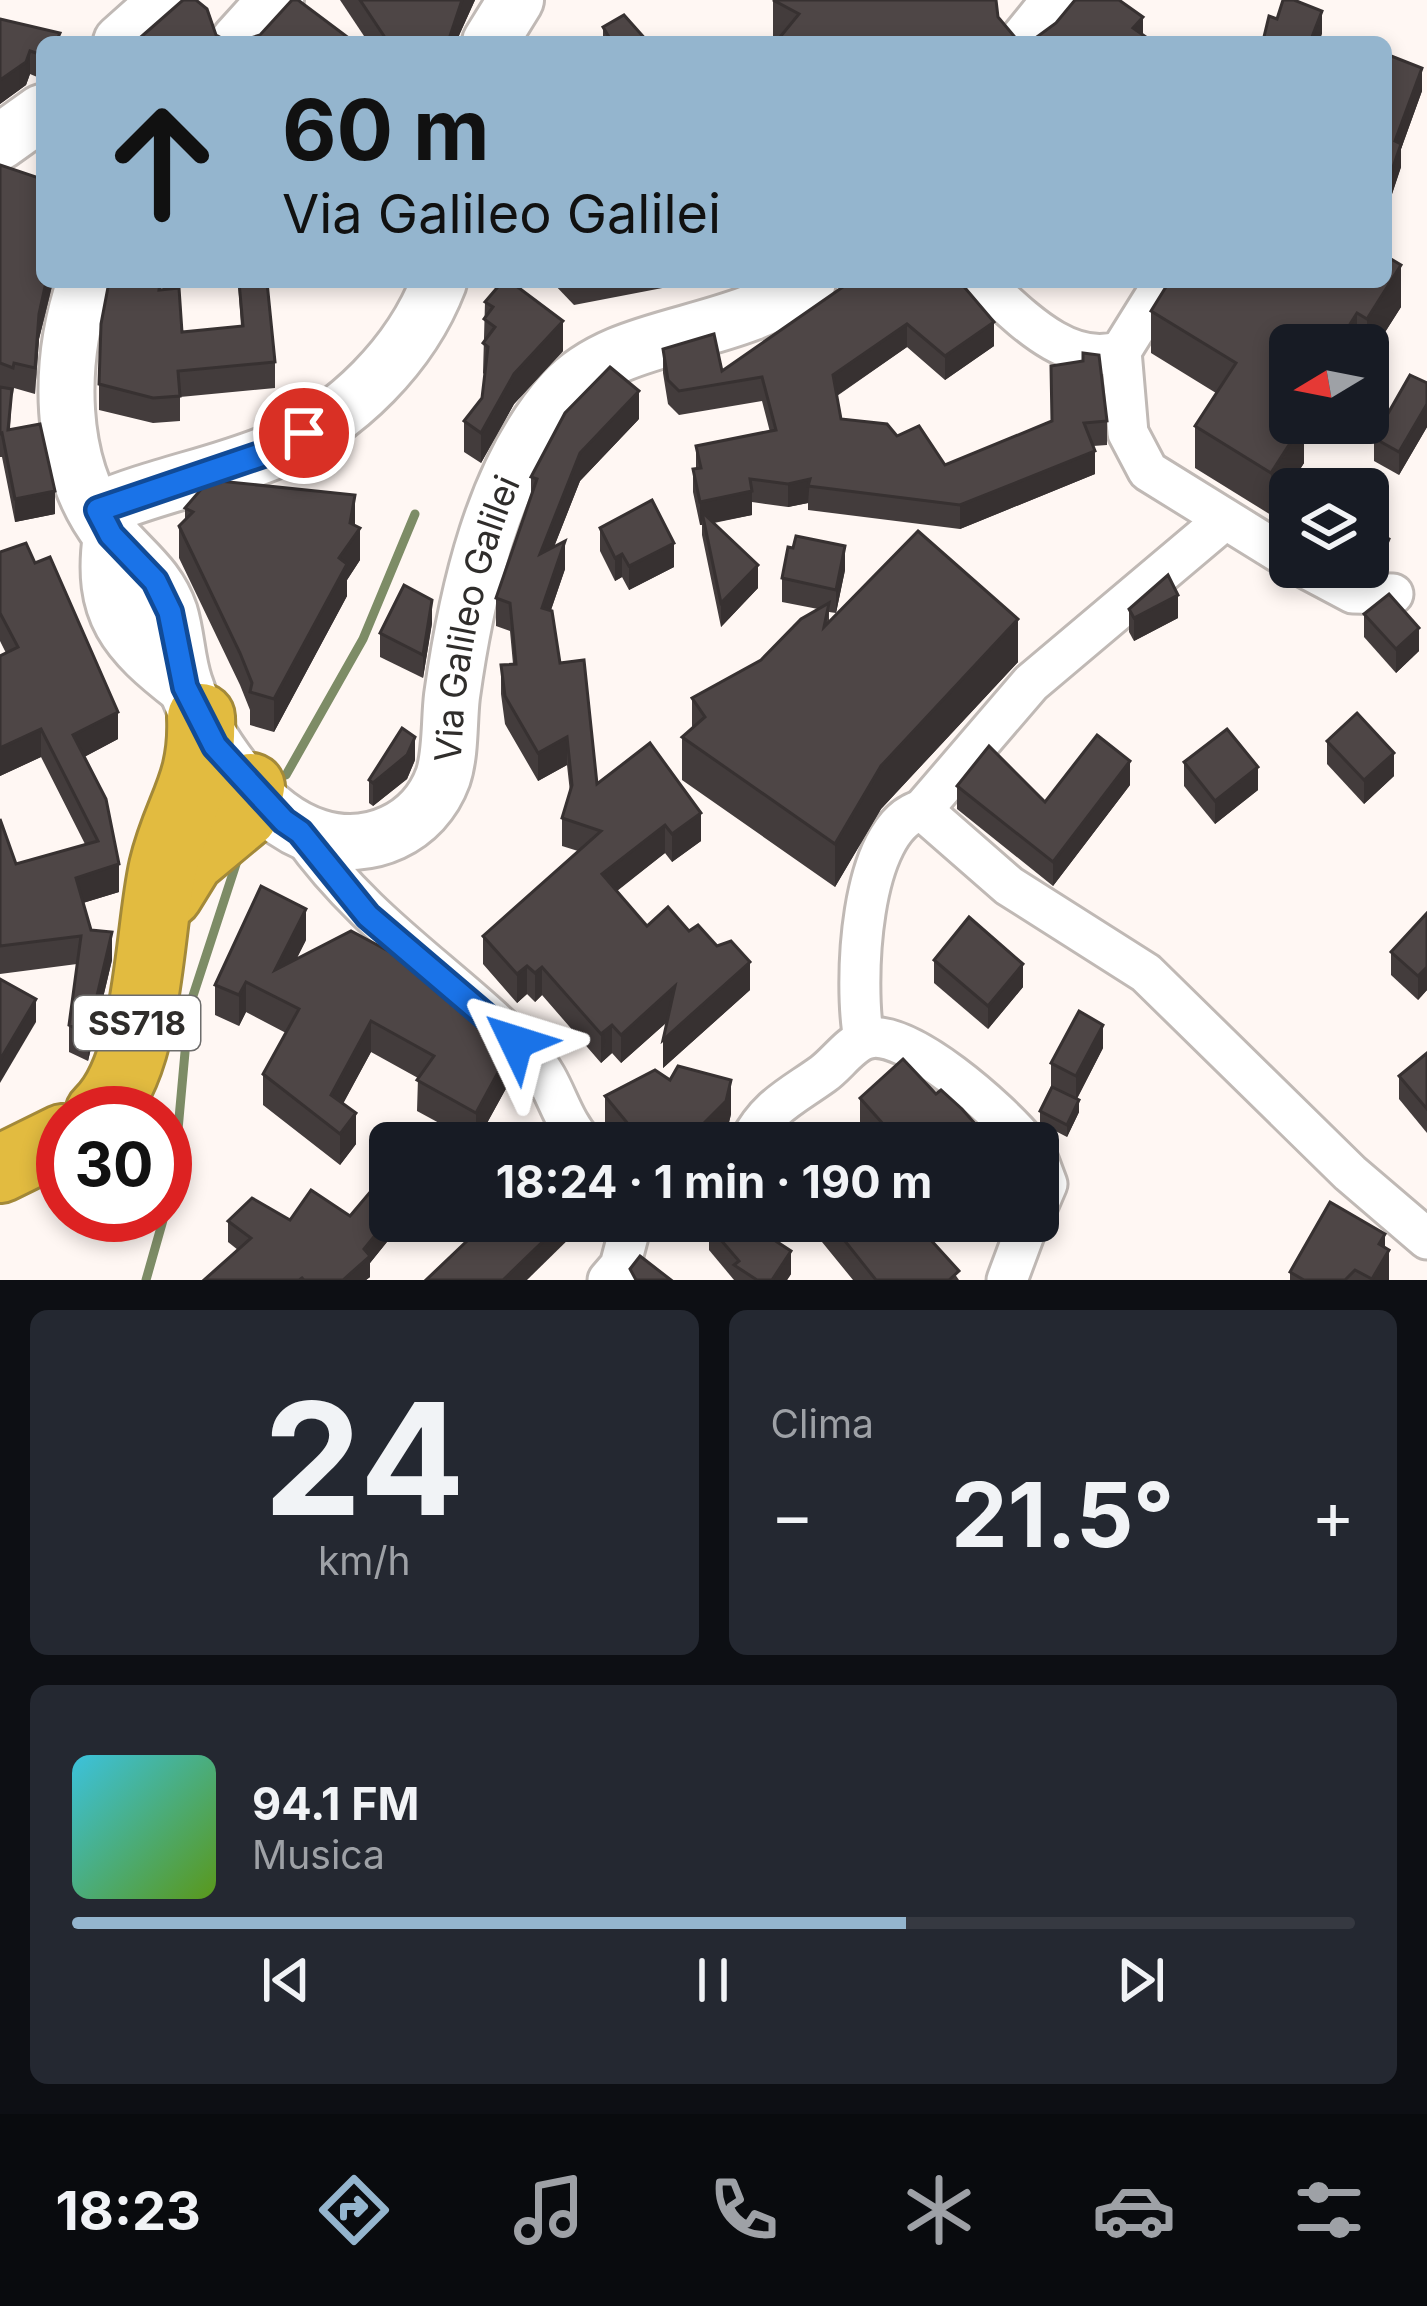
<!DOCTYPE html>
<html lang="it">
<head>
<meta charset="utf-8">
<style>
  :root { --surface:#171b24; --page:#242831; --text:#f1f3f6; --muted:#9ea1a6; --line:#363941; --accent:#94b5ce }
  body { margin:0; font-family:Inter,sans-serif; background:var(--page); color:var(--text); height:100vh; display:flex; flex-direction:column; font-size:45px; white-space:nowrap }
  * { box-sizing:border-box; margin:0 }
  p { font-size:39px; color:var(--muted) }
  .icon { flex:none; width:66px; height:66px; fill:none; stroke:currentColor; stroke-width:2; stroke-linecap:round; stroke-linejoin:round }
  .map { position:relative; height:1280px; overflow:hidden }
  .panel { display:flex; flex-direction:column; gap:30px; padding:30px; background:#0d0f14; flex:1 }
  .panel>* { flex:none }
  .banner { position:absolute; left:36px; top:36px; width:1356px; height:252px; border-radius:18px; box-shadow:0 6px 18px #0003; background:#94b5ce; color:#111; overflow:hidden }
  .needle { width:78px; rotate:260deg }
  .tools { position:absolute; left:1269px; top:324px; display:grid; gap:24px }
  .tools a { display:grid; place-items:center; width:120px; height:120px; border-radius:18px; background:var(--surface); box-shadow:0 6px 18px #0003; font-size:60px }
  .speed { position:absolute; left:36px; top:1086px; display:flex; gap:24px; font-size:60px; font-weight:700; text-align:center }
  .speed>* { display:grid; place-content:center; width:156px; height:156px; border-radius:50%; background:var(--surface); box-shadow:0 6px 18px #0003; line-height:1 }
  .speed .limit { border:18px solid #d22; background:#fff; color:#111 }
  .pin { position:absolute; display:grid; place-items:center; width:102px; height:102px; color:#fff; margin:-51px; border:6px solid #fff; border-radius:50%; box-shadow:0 3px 12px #0007 }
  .me { position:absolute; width:132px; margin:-66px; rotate:311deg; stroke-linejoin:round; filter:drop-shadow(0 0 9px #0008) }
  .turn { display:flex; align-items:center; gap:42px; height:252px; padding:0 48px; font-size:54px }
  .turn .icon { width:156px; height:156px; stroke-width:2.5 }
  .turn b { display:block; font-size:84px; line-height:102px }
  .big { font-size:90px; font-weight:700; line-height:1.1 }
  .panel .card { flex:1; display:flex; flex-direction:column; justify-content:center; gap:18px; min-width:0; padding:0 42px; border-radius:18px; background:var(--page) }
  .panel .dial { align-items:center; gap:0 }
  .dial b { font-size:156px; line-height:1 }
  .song { display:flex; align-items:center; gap:36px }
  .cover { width:144px; height:144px; border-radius:18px; background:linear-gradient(135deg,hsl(190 70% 55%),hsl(90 70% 35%)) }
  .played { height:12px; border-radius:6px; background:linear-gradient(90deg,var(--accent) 65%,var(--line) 65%) }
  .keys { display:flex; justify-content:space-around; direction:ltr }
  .heat { display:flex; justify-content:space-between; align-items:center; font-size:66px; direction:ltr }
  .panel .tiles { flex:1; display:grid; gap:30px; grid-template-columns:1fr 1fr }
  .card:last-child { grid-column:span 2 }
  .trip { position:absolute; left:369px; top:1122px; width:690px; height:120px; border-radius:18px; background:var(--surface); box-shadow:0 6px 18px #0003; font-weight:700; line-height:120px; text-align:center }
  .menu { display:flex; height:192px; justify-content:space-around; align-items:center; background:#090b0e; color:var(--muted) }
  .menu .icon { width:84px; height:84px }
  .menu .selected { color:var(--accent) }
  .menu b { font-size:54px; color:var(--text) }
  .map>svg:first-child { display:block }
</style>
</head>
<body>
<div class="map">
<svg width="1427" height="1280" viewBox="0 0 1427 1280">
  <rect width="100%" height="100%" fill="#fff7f3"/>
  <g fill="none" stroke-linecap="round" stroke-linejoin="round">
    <!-- stream -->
    <g stroke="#7d8c66" stroke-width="9">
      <path d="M286,775L363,639L415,514"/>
      <path d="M146,1280L173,1185L189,1008L237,861"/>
    </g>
    <defs>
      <g id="street">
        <path d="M982,282C1018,314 1067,369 1121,351L1164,282"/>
        <path d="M1121,351L1128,433L1148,471L1290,559"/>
        <path d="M1304,567L1353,593L1393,594"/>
        <path d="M922,810L1031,683L1223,521"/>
        <path d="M300,832C368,928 452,975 531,1057C555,1081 559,1118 583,1143"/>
        <path d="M864,1039C854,987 858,827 922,810L1009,886L1146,973L1350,1173L1427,1239"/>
        <path d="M749,1143C768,1106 791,1097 823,1074C837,1064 850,1044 866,1039C905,1025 1003,1114 1026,1143"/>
        <path d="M1038,1160L1047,1184L1038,1205"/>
        <path d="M608,1280L620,1266L632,1221"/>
        <path d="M1007,1280L1029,1221"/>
      </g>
      <g id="secondary">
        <path d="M121,42L168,0"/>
        <path d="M238,42L276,0"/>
        <path d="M490,42L516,0"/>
        <path d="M1027,42L1061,0"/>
        <path d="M0,142L42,112"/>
        <path id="s1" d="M85,282C58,361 56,464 110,534C132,561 158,577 170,613C177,636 177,661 185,684C203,740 259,819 318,837C369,853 424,829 443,777C451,753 449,721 452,696C466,595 493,470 563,392C621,329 732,340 808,282"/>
        <path d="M98,510C155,485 218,475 274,451C347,419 411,355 439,282"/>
        <path d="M111,535C100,613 126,641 185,687"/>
      </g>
      <g id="highway">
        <path d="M169,894L190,860L244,815L251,787"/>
        <path d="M99,1113C150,1065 148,934 163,867C177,807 204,785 201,717"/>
        <path d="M0,1169L63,1138"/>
      </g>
    </defs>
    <!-- street casing -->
    <use href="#street" stroke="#c0b9b5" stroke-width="45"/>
    <!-- secondary casing -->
    <use href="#secondary" stroke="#c0b9b5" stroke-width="60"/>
    <!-- highway casing -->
    <use href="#highway" stroke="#a38939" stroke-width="72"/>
    <!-- street -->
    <use href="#street" stroke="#fff" stroke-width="39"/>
    <!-- secondary -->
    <use href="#secondary" stroke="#fff" stroke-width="54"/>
    <!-- highway -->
    <use href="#highway" stroke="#e2bb40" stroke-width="66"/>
  </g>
  <!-- wall -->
  <g fill="#433c3c">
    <path d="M340,0H475L456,42H368Z"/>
    <path d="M773,0H996L778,40L773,37Z"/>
    <path d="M0,19L60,42H42V79L30,74L26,85L0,104Z"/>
    <path d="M603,27L648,42H603Z"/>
    <path d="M1386,54L1422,91L1401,149V167L1391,197L1386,195Z"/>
    <path d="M0,165L42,282H53L39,339L35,394L14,388L13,394L12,393L10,429L55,514L15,522L2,457H0Z"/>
    <path d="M238,282H267L275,362V388L180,397V421L153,423L99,410V384L163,290L182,332L241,326Z"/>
    <path d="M552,282H678V285L574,305Z"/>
    <path d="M850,282L994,346L945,380L907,347L837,396L841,419L897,436L945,465L1052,422L1107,421V445L1093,446L1095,474L960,529L808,510V503L788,507L752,502V515L714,523L758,588L721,627L702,535V525H700L693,492V469L696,468V446L770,432L762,401L679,415L668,404L663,373V349L722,371Z"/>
    <path d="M485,302L563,351L514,404L481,463L464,452V421L482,398L485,375L483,373Z"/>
    <path d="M1401,307L1368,359V345H1290V423H1314L1304,438V463L1271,515L1195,468V426L1216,393L1151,353V311Z"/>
    <path d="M1427,383V427L1399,475L1374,461V438Z"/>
    <path d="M639,419L580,481L554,547L565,569L551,610L560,663L597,784L701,841L672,862L665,853L616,891L647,926L689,931L750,990L663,1068L667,1022L621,1063L612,1053L601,1063L542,995L535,1002L527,994L517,1003L483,964V936L578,851L562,846V818L570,792L567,765L538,781L505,724L501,694V665L513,664L510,631L496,626V598L531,495V477Z"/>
    <path d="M185,508L355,526L360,560L347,580V596L274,732L250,725V710L240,685L179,558V526L185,520Z"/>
    <path d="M600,528L674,567L629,590L622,577L615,581L600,551Z"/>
    <path d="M1368,528L1389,539V563L1386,570L1359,569L1355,567H1368Z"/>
    <path d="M0,552L118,739L84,757L119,892L83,903L91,930L112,960L88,1061L69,1052V1025L77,964L0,974V819L16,864L85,844L41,757L0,776V656L6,653L0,641Z"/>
    <path d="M845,570L836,613L829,612V622L1018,662L881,809L835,887L682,780V737L692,728V698L761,660L818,609L782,602V578Z"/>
    <path d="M1129,609L1178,618L1134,641L1129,632Z"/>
    <path d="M1364,614L1419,651L1396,673L1364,637Z"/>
    <path d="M432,623L423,678L380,657V633Z"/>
    <path d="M1327,741L1394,776L1364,804L1327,764Z"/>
    <path d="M415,760L407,779L373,806L369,803V780Z"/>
    <path d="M1184,762L1258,790L1215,824L1184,786Z"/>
    <path d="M1130,785L1053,886L957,809V786L1045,802Z"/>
    <path d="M1427,913V990L1418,1000L1391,975V952Z"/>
    <path d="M306,940L296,960L450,991L514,1074L476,1143L417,1111L418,1078L371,1052L343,1104L356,1144L340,1165L263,1105V1074L286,1033L246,1012L239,1026L215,1015V985Z"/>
    <path d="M934,960L1023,987L988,1029L934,983Z"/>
    <path d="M1103,1048L1077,1099L1079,1112L1067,1137L1040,1123V1111L1051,1087V1063Z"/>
    <path d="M1427,1053V1133L1399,1099V1076Z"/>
    <path d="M670,1080L731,1114L726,1135L718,1143H615L605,1131V1096Z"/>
    <path d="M936,1094L992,1143H874L860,1127V1098Z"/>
    <path d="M350,1216L395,1221V1232L370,1263V1277L366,1280H204L238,1250L228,1242V1221L290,1220Z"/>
    <path d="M822,1221H958L933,1243L959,1280H853L822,1242Z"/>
    <path d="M709,1226L791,1274L787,1280H734L709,1250Z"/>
    <path d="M1385,1247L1389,1280H1290V1272Z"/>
  </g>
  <!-- shaded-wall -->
  <g fill="#373131">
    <path d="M462,0H475L456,42H448Z"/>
    <path d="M1322,11V34L1319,42H1310Z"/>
    <path d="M1143,17V42L1133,28Z"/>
    <path d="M30,51V74L26,85L0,104V80Z"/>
    <path d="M1422,68V91L1401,149V167L1391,197V173L1395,141Z"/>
    <path d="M1401,265V307L1368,359L1367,319Z"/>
    <path d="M46,282H53L39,339L35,394L39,314Z"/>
    <path d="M1357,313V345H1337Z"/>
    <path d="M563,321V351L514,404L481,463V433L514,374Z"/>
    <path d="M994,322V346L945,380V356Z"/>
    <path d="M907,324V347L833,398V375Z"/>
    <path d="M639,391V419L580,481L540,582V554L580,453Z"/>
    <path d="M1427,404V427L1399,475V452Z"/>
    <path d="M1293,423H1314L1304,438V463L1271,515V473Z"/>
    <path d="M1095,451V474L960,529V505Z"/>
    <path d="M810,479L808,503L788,507V484Z"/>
    <path d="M55,491V514L15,522V499Z"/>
    <path d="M752,491V515L705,524L702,512V525H700V502Z"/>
    <path d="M355,495V527L360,528V560L347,580V596L274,732V699L350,523Z"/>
    <path d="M1389,539V563L1386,570V546Z"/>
    <path d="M565,541V569L542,636V608Z"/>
    <path d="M674,543V567L629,590V566Z"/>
    <path d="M845,546V570L836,613V590Z"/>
    <path d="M622,554V577L615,581V558Z"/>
    <path d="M758,565V588L721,627V603Z"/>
    <path d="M1178,595V618L1134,641V618Z"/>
    <path d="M432,600V623L423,678V655Z"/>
    <path d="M1018,619V662L881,809L835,887V844L881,766Z"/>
    <path d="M1419,628V651L1396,673V649Z"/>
    <path d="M118,712V739L73,763V735Z"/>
    <path d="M41,729V757L0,776V748Z"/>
    <path d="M415,737V760L407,779L373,806V783Z"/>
    <path d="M567,737V765L538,781V753Z"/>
    <path d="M1394,753V776L1364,804V780Z"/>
    <path d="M1130,761V785L1053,886V862Z"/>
    <path d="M1258,767V790L1215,824V801Z"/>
    <path d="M701,813V841L672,862V834Z"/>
    <path d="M665,825V853L602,903V874Z"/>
    <path d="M119,864V892L76,905V878Z"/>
    <path d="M306,909V940L277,997L275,970Z"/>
    <path d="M112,932V960L88,1061V1034Z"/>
    <path d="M750,962V990L663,1068V1040Z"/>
    <path d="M1023,964V987L988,1029V1006Z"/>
    <path d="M527,966V994L517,1003V974Z"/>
    <path d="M542,967V995L535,1002V973Z"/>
    <path d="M1427,967V990L1418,1000V976Z"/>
    <path d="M246,982V1012L239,1026V995Z"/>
    <path d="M675,986V1015L621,1063V1035Z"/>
    <path d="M36,999V1022L0,1083V1060Z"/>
    <path d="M371,1021V1052L331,1125V1095Z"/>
    <path d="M612,1025V1053L601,1063V1034Z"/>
    <path d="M1103,1025V1048L1076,1100V1076Z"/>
    <path d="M514,1043V1074L476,1143V1113Z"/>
    <path d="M731,1080V1114L726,1135L718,1143H677V1137Z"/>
    <path d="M1079,1100V1112L1067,1137V1125Z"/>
    <path d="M356,1113V1144L340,1165V1134Z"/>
    <path d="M390,1217V1221H395V1232L370,1263V1277L366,1280H343L364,1249Z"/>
    <path d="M564,1221H579V1229L527,1280H503Z"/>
    <path d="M925,1221H958L919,1256V1227Z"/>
    <path d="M1385,1234V1257L1389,1250V1280H1372L1379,1244Z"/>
    <path d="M791,1251V1274L787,1280H772Z"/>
  </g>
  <!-- building -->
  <g fill="#4e4646" stroke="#373131" stroke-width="3">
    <path d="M183,0H196L207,9L216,35L229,42H150L142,36Z"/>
    <path d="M292,0H298L354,42H238L260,35Z"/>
    <path d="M360,0H462L448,42H388Z"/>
    <path d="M773,0H996L998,17L1019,42H776L799,14Z"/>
    <path d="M1075,0H1119L1143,17L1133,28L1153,42H1030L1056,23Z"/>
    <path d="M1283,0H1294L1322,11L1310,42L1263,41L1269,16L1277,19Z"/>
    <path d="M624,15L648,42H612L603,27Z"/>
    <path d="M0,19L60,33L56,42H42V55L30,51L26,62L0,80Z"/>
    <path d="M1386,54L1422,68L1395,141L1401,144L1391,173L1386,171Z"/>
    <path d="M0,165L42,179V282H46L39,314L35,368L14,363L13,368L0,363Z"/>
    <path d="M1386,256L1401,265L1367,319L1357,313L1337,345H1290V423H1303L1271,473L1195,426L1236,363L1151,311L1169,282H1386Z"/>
    <path d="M109,282H160L159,290L179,288L182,332L243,326L239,282H267L275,362L178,371L180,396L153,398L99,384L101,324Z"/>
    <path d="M502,282H511L563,321L514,374L481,433L464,421L482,398L488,347L483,343L495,327L484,319L493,307L485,302Z"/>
    <path d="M850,282H960L994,322L945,356L907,324L833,375L841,419L887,424L897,436L919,426L945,465L1052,421L1051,366L1083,361V353L1099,355L1107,421L1084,423L1095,451L960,505L808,486L810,479L788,484L750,479L752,491L700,502L693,469L701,468L696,446L776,430L762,377L679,391L668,380L663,349L714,334L722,371Z"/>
    <path d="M610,367L639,391L580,453L540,554L565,541L542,608L552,611L560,663L584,660L597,784L650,743L701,813L672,834L665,825L602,874L647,926L668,907L689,931L698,925L717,946L731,941L750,962L663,1040L675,986L621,1035L612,1025L601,1034L542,967L535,973L527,966L517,974L483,936L601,831L562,818L572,785L567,737L538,753L505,696L501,665L516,664L510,603L496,598L537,479L531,477L565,413Z"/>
    <path d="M1410,375L1427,383V404L1399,452L1374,438Z"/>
    <path d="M0,387L12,389L8,430L40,424L55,491L15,499L2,433L0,434Z"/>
    <path d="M209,480L355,495L350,523L360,528L339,558L347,564L274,699L250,692L252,683L240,653L179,526L193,512L185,508Z"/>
    <path d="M652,500L674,543L629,566L622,554L615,558L600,528Z"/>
    <path d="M702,512L758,565L721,603Z"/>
    <path d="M1368,528L1389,539L1386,546H1368Z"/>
    <path d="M918,531L1018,619L881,766L835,844L682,737L705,717L692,698L761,660L801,619L829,603L824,627Z"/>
    <path d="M796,536L845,546L836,590L782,578L788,547L793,548Z"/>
    <path d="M26,543L35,563L50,557L118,712L73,735L106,799L119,864L76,878L91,930L112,932L88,1034L69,1025L81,936L0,946V819L16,864L98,841L41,729L0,748V656L18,647L0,613V552Z"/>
    <path d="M1168,575L1178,595L1134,618L1129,609Z"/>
    <path d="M404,585L432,600L423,655L380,633Z"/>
    <path d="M1389,594L1419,628L1396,649L1364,614Z"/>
    <path d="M1357,713L1394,753L1364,780L1327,741Z"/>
    <path d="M402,728L415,737L407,755L373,783L369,780Z"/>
    <path d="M1227,729L1258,767L1215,801L1184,762Z"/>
    <path d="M1097,735L1130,761L1053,862L957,786L989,746L1045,802Z"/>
    <path d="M261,886L306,909L275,970L351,931L450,984L448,989L514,1043L476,1113L417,1080L434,1056L371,1021L331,1095L356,1113L340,1134L263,1074L299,1009L246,982L239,995L215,985Z"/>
    <path d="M1427,913V967L1418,976L1391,952Z"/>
    <path d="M969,917L1023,964L988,1006L934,960Z"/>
    <path d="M0,979L36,999L0,1060Z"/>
    <path d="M1079,1011L1103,1025L1076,1076L1051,1063Z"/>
    <path d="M1427,1053V1109L1399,1076Z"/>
    <path d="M903,1059L936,1094L941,1090L962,1109L992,1143H900L860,1098Z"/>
    <path d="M678,1066L731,1080L726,1101L698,1129L677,1137L644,1131L629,1125L605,1096L655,1070L670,1080Z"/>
    <path d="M1052,1087L1079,1100L1067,1125L1040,1111Z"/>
    <path d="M571,1140L591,1141L590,1143H568Z"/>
    <path d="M311,1190L350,1216L371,1191L390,1207V1217L364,1249L370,1256L343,1280H304L302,1278L299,1280H204L251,1238L228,1221L252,1198L290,1220Z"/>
    <path d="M1330,1202L1385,1234L1379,1244L1389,1250L1372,1279L1355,1270L1345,1280H1304L1290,1272Z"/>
    <path d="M488,1221H564L503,1280H426Z"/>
    <path d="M712,1221H745L791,1251L772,1280H757L734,1265L739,1261L709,1226Z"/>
    <path d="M829,1221H925L919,1227L959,1271L949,1280H876Z"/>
    <path d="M640,1256L671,1280H636L630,1269Z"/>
  </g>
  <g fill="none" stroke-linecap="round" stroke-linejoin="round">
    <defs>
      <path id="route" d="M304,433L275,450L98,510L111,535L155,581L170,612L185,687L215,746L284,821L300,832L368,916L516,1042"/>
    </defs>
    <!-- route casing -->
    <use href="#route" stroke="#114b97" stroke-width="30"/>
    <!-- route -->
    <use href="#route" stroke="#1a73e8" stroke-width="21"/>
  </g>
  <g text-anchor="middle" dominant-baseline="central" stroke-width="12" stroke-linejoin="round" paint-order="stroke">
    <!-- shield labels -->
    <rect fill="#fff" stroke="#6d6c6b" stroke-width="3" x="74" y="996" width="126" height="54" rx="9"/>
    <g font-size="33" font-weight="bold" fill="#2f2d2b">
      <text x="137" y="1023">SS718</text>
    </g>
    <!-- street labels -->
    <g font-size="36" fill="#2f2d2b" stroke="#fff">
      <text stroke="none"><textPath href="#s1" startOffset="960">Via Galileo Galilei</textPath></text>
    </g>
  </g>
</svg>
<div class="tools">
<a><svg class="needle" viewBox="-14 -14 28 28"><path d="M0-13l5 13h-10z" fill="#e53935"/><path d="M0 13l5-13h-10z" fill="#9ea1a6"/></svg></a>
<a><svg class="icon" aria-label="layers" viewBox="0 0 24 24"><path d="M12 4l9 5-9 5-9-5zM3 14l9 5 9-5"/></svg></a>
</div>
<div class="speed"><div class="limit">30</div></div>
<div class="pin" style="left:304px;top:433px;background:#d93025"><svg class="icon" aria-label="arrive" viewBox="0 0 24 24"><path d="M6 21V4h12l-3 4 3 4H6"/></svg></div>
<svg class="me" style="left:516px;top:1042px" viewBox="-20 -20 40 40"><path d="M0-17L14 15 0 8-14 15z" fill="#1a73e8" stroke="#fff" stroke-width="4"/></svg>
<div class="trip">18:24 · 1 min · 190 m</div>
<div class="banner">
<div class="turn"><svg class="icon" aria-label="ahead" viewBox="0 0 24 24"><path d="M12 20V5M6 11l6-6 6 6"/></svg><div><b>60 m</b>Via Galileo Galilei</div></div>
</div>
</div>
<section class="panel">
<div class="tiles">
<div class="card dial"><b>24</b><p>km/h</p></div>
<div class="card"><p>Clima</p>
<div class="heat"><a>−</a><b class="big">21.5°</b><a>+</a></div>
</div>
<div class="card">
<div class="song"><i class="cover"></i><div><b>94.1 FM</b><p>Musica</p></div></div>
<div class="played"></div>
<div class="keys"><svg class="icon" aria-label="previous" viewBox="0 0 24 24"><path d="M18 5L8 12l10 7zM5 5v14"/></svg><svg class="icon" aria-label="pause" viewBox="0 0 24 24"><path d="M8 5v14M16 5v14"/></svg><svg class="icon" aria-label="next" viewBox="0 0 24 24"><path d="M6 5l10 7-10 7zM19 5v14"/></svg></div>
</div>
</div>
</section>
<nav class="menu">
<b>18:23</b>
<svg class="icon selected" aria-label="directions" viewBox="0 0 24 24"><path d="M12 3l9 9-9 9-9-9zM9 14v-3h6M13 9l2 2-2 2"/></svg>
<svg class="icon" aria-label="music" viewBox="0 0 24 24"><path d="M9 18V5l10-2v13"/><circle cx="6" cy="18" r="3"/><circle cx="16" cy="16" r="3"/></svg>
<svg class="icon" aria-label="phone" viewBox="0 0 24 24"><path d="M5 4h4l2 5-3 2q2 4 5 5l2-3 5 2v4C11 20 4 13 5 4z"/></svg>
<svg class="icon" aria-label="climate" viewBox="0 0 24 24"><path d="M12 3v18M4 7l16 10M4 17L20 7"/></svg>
<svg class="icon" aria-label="car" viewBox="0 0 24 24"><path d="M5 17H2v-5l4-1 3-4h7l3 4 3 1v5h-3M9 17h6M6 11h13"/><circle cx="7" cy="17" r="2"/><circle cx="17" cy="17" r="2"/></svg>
<svg class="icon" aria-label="filters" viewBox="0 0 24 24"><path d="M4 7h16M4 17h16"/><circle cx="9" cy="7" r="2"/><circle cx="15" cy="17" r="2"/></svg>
</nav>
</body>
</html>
